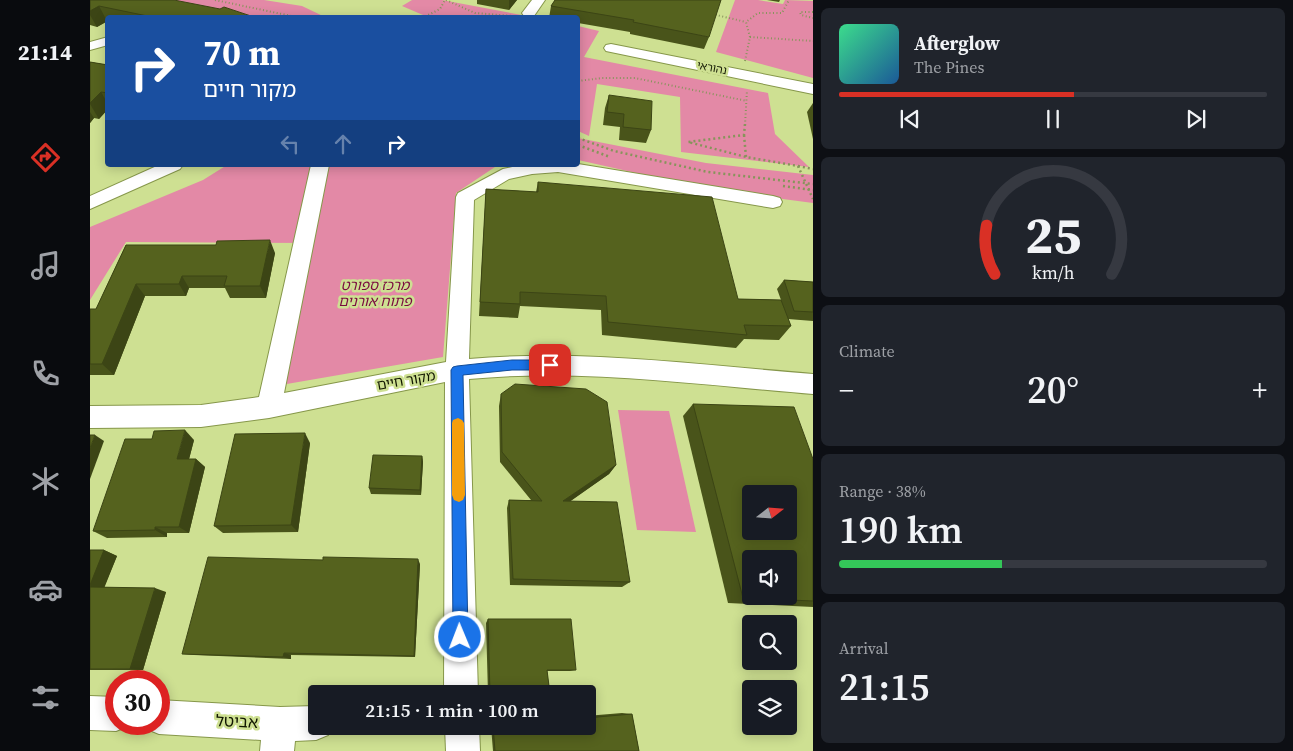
<!DOCTYPE html>
<html lang="en">
<head>
<meta charset="utf-8">
<style>
  :root { --surface:#171b24; --page:#20242c; --text:#f1f3f6; --muted:#9ea1a6; --line:#363941; --accent:#d93025 }
  body { margin:0; font-family:"Source Serif 4","Noto Sans Hebrew",serif; background:var(--page); color:var(--text); height:100vh; display:flex; flex-direction:column; font-size:19px; white-space:nowrap }
  * { box-sizing:border-box; margin:0 }
  p { font-size:16px; color:var(--muted) }
  .icon { flex:none; width:28px; height:28px; fill:none; stroke:currentColor; stroke-width:2; stroke-linecap:round; stroke-linejoin:round }
  .map { position:relative; flex:1; overflow:hidden }
  .sheet { display:flex; flex-direction:column; gap:8px; padding:8px; background:#0d0f14; width:480px }
  .sheet>* { flex:none }
  .guide { position:absolute; left:15px; top:15px; width:475px; height:152px; border-radius:5px; box-shadow:0 2px 12px #0003; background:#1a4fa0; color:#fff; overflow:hidden }
  .needle { width:32px; rotate:73deg }
  .tools { position:absolute; left:652px; top:485px; display:grid; gap:10px }
  .tools a { display:grid; place-items:center; width:55px; height:55px; border-radius:5px; background:var(--surface); box-shadow:0 2px 12px #0003; font-size:25px }
  .speed { position:absolute; left:15px; top:670px; display:flex; gap:10px; font-size:25px; font-weight:700; text-align:center }
  .speed>* { display:grid; place-content:center; width:65px; height:65px; border-radius:50%; background:var(--surface); box-shadow:0 2px 12px #0003; line-height:1 }
  .speed .limit { border:8px solid #d22; background:#fff; color:#111 }
  .pin { position:absolute; display:grid; place-items:center; width:42px; height:42px; color:#fff; margin:-21px; border-radius:10px; box-shadow:0 2px 8px #0006 }
  .me { position:absolute; width:55px; margin:-28px; rotate:359deg; stroke-linejoin:round; filter:drop-shadow(0 0 4px #0008) }
  .turn { display:flex; align-items:center; gap:18px; height:105px; padding:0 15px; font-size:22px }
  .turn .icon { width:65px; height:65px; stroke-width:2.5 }
  .turn b { display:block; font-size:35px; line-height:42px }
  .lanes { display:flex; align-items:center; height:48px; padding:0 15px; background:#0003; justify-content:center; gap:25px; direction:ltr }
  .lanes .off { opacity:.35 }
  .big { font-size:38px; font-weight:600; line-height:1.1 }
  .sheet .card { flex:1; display:flex; flex-direction:column; justify-content:center; gap:8px; min-width:0; padding:0 18px; border-radius:8px; background:var(--page) }
  .sheet .dial { align-items:center; gap:0 }
  .dial svg { height:130px; overflow:visible; fill:none; stroke:var(--line); stroke-width:7; stroke-linecap:round; text-anchor:middle }
  .dial text { fill:var(--text); stroke:none }
  .song { display:flex; align-items:center; gap:15px }
  .cover { width:60px; height:60px; border-radius:8px; background:linear-gradient(135deg,hsl(150 70% 55%),hsl(210 70% 35%)) }
  .played { height:5px; border-radius:2px; background:linear-gradient(90deg,var(--accent) 55%,var(--line) 55%) }
  .keys { display:flex; justify-content:space-around; direction:ltr }
  .heat { display:flex; justify-content:space-between; align-items:center; font-size:28px; direction:ltr }
  .charge { height:8px; border-radius:4px; background:linear-gradient(90deg,#34c759 38%,var(--line) 0) }
  .trip { position:absolute; left:218px; top:685px; width:288px; height:50px; border-radius:5px; background:var(--surface); box-shadow:0 2px 12px #0003; font-weight:600; line-height:50px; text-align:center }
  main { display:flex; flex:1; min-height:0 }
  .tabs { display:flex; flex-direction:column; width:90px; justify-content:space-around; align-items:center; background:#090b0e; color:var(--muted) }
  .tabs .icon { width:35px; height:35px }
  .tabs .selected { color:var(--accent) }
  .tabs b { font-size:22px; color:var(--text) }
  .map>svg:first-child { display:block }
</style>
</head>
<body>
<main>
<nav class="tabs">
<b>21:14</b>
<svg class="icon selected" aria-label="directions" viewBox="0 0 24 24"><path d="M12 3l9 9-9 9-9-9zM9 14v-3h6M13 9l2 2-2 2"/></svg>
<svg class="icon" aria-label="music" viewBox="0 0 24 24"><path d="M9 18V5l10-2v13"/><circle cx="6" cy="18" r="3"/><circle cx="16" cy="16" r="3"/></svg>
<svg class="icon" aria-label="phone" viewBox="0 0 24 24"><path d="M5 4h4l2 5-3 2q2 4 5 5l2-3 5 2v4C11 20 4 13 5 4z"/></svg>
<svg class="icon" aria-label="climate" viewBox="0 0 24 24"><path d="M12 3v18M4 7l16 10M4 17L20 7"/></svg>
<svg class="icon" aria-label="car" viewBox="0 0 24 24"><path d="M5 17H2v-5l4-1 3-4h7l3 4 3 1v5h-3M9 17h6M6 11h13"/><circle cx="7" cy="17" r="2"/><circle cx="17" cy="17" r="2"/></svg>
<svg class="icon" aria-label="filters" viewBox="0 0 24 24"><path d="M4 7h16M4 17h16"/><circle cx="9" cy="7" r="2"/><circle cx="15" cy="17" r="2"/></svg>
</nav>
<div class="map">
<svg width="723" height="751" viewBox="0 0 723 751">
  <rect width="100%" height="100%" fill="#cee092"/>
  <!-- green -->
  <g fill="#e389a6">
    <path d="M78,0H174L212,6L235,17H167Z"/>
    <path d="M322,0H352L442,17H327L333,15L312,6Z"/>
    <path d="M645,0H668L693,4L695,0L723,1V78L626,52Z"/>
    <path d="M488,26L509,31L494,57L678,93L685,134L719,167L591,152L590,97L507,84L499,136L488,131Z"/>
    <path d="M488,138L616,163L723,175V203L618,189L488,160Z"/>
    <path d="M137,165H416L405,167L366,193L353,357L191,385L219,243L36,242L0,300V227L113,180Z"/>
    <path d="M528,410L579,411L606,532L547,530Z"/>
  </g>
  <g fill="none" stroke-linecap="round" stroke-linejoin="round">
    <defs>
      <g id="minor">
        <path d="M442,0H455L444,16H434L432,13Z"/>
        <path d="M18,37V45L0,50V42Z"/>
        <path d="M521,44L723,84V94L516,51L514,48L516,45Z"/>
        <path d="M488,164L683,196L690,198L692,202L690,206L683,208L468,172L442,174L419,179L384,200L379,359C493,349 609,365 723,374V394C610,385 492,368 379,379L388,694H354L355,382L179,418L111,427L0,428V406L111,405L169,397L221,165H239L194,393L356,362L366,197L368,193L413,169L431,165Z"/>
        <path d="M69,165H93L90,169L0,209V196Z"/>
        <path d="M0,696L26,697V724H39L38,726L26,731L0,730Z"/>
        <path d="M69,700L190,707L226,706V726H242L238,735L226,740L205,741L204,751H170L171,740L69,734L57,729L55,724H69Z"/>
        <path d="M355,726H389L390,751H356Z"/>
      </g>
    </defs>
    <!-- minor casing -->
    <use href="#minor" stroke="#86974a" stroke-width="2"/>
    <!-- path-far1 -->
    <g stroke="#87945b" stroke-width="2" stroke-dasharray="1 2.5" stroke-linecap="butt">
      <path d="M125,0L211,18"/>
      <path d="M356,0L385,13L423,16"/>
      <path d="M723,12H710L711,15L723,18"/>
      <path d="M622,14L656,22"/>
      <path d="M332,18L350,9L355,0"/>
      <path d="M660,37L723,41"/>
      <path d="M655,61L660,37L656,22L668,13H692L699,0"/>
      <path d="M488,81L512,78H545L657,101"/>
      <path d="M488,100V122"/>
      <path d="M655,125L657,90"/>
    </g>
    <!-- path -->
    <g stroke="#87945b" stroke-width="2.5" stroke-dasharray="2 3" stroke-linecap="butt">
      <path d="M655,124L654,135L598,142L656,157L708,166L723,199"/>
      <path d="M654,135L656,157"/>
      <path d="M488,138L524,151L618,172L723,184"/>
      <path d="M488,145L520,157"/>
      <path d="M708,166L723,169"/>
      <path d="M693,186L723,190"/>
    </g>
    <!-- minor -->
    <use href="#minor" fill="#fff" fill-rule="evenodd"/>
  </g>
  <!-- wall -->
  <g fill="#49541a">
    <path d="M0,0L167,18H18V21L7,27L0,25Z"/>
    <path d="M387,0H427L419,10L387,4Z"/>
    <path d="M465,0L619,37L614,49L540,34V32L488,23V18H459L461,6Z"/>
    <path d="M677,0H690L689,2Z"/>
    <path d="M0,62L18,65V109L9,119L4,118L0,123Z"/>
    <path d="M519,95L561,130L556,143L529,140L530,127L513,125L515,108Z"/>
    <path d="M723,103V139L717,112Z"/>
    <path d="M448,182L648,299L691,300L687,289L694,280L723,282V321L698,319L701,326L689,340L654,339L646,348L512,335L511,310L430,306L428,318L389,316L396,189L446,192Z"/>
    <path d="M36,245L185,253L176,298H140L135,288H99L96,296H55L24,375H0V309H6Z"/>
    <path d="M411,394L526,465L519,474L480,501L540,582L532,587L420,585L417,508L419,500H441L410,462L409,406Z"/>
    <path d="M603,404L723,459V607L638,603L593,416Z"/>
    <path d="M104,440L99,459H106L115,467L99,533H77V537L17,538L3,531Z"/>
    <path d="M220,443L208,532L133,533L124,526Z"/>
    <path d="M332,456L333,462L331,495L281,494L279,488Z"/>
    <path d="M0,550H14L27,556L14,587L76,592L53,670H0Z"/>
    <path d="M330,564L325,657L201,655V659L104,655L92,654Z"/>
    <path d="M398,619L486,670L480,671H457L460,694H398L396,623Z"/>
    <path d="M532,713L542,714L549,751H403L401,726H496V716Z"/>
  </g>
  <!-- shaded-wall -->
  <g fill="#3c4515">
    <path d="M419,0H427L419,10Z"/>
    <path d="M9,6L17,21L7,27L0,15V11Z"/>
    <path d="M11,92L18,104V109L9,119L0,104V103Z"/>
    <path d="M0,112L4,118L0,123Z"/>
    <path d="M180,240L185,253L176,298L170,286Z"/>
    <path d="M92,276L99,288L96,296L89,284Z"/>
    <path d="M46,284L55,296L24,375L12,364Z"/>
    <path d="M95,430L104,440L97,467L87,459Z"/>
    <path d="M215,433L220,443L208,532L201,525Z"/>
    <path d="M5,435L14,441L0,479V448Z"/>
    <path d="M332,456L333,462L331,495L330,490Z"/>
    <path d="M106,459L115,467L99,533L89,527Z"/>
    <path d="M526,465L519,474L468,510L473,501Z"/>
    <path d="M65,527L77,533V537L65,530Z"/>
    <path d="M14,550L27,556L13,591L0,587V585Z"/>
    <path d="M328,559L330,564L325,657L324,656Z"/>
    <path d="M65,588L76,592L53,670L40,669Z"/>
    <path d="M194,653L201,655V659L193,657Z"/>
  </g>
  <!-- building -->
  <g fill="#55621e" stroke="#3c4515" fill-rule="evenodd">
    <path d="M0,0H84L130,9L134,7L167,18H67L9,6L0,11Z"/>
    <path d="M465,0H631L619,37L543,22L544,20L461,6Z"/>
    <path d="M0,62L18,65V93L11,92L0,103Z"/>
    <path d="M519,95L562,101L561,130L533,127L534,114L517,112Z"/>
    <path d="M448,182L622,197L648,299L691,300L701,326L654,325L657,335L518,322L516,296L430,292V304L390,302L396,189L448,192Z"/>
    <path d="M180,240L170,286H134L137,276H92L89,284H46L12,364H0V309H6L36,245H126L127,241Z"/>
    <path d="M694,280L723,282V312L704,311Z"/>
    <path d="M425,384L496,389L517,402L526,465L473,501L527,502L540,582L423,579L419,500L452,501L412,452L411,394Z"/>
    <path d="M603,404L704,407L723,459V601L653,598ZM661,494H699V531H661ZM661,559H699V596H661Z"/>
    <path d="M95,430L87,459H106L89,527H65V530L3,531L35,439H62L64,431Z"/>
    <path d="M215,433L201,525L124,526L145,434Z"/>
    <path d="M0,435H5L0,448Z"/>
    <path d="M283,455L332,456L330,490L279,488Z"/>
    <path d="M0,550H14L0,585Z"/>
    <path d="M118,557L233,560V557L328,559L324,656L194,653L193,657L92,654Z"/>
    <path d="M0,587L65,588L40,669H0Z"/>
    <path d="M398,619H481L486,670H457L460,694H400Z"/>
    <path d="M542,714L549,751H405L403,726H496V718Z"/>
  </g>
  <!-- route -->
  <path fill="#1a73e8" stroke="#114b97" d="M422,360H460L466,365L460,370H422L373,375L378,637L376,642L370,644L365,642L363,637L361,370L363,367L367,366Z"/>
  <!-- slow -->
  <path fill="#f59e0b" d="M368,418L372,420L374,423L375,495L373,500L369,502L364,500L362,495V423L363,420Z"/>
  <g text-anchor="middle" dominant-baseline="central" stroke-width="5" stroke-linejoin="round" paint-order="stroke">
    <!-- far-street labels -->
    <g font-size="11" fill="#111600" stroke="#cee092">
      <text transform="translate(622 68) rotate(11)">נהוראי</text>
    </g>
    <!-- park labels -->
    <g font-size="14" font-style="italic" fill="#7a0c40" stroke="#cee092">
      <text x="285" y="285">מרכז ספורט<tspan x="285" dy="16">פתוח אורנים</tspan></text>
    </g>
    <!-- street labels -->
    <g font-size="14" fill="#111600" stroke="#cee092">
      <text transform="translate(316 380) rotate(-10)">מקור חיים</text>
    </g>
    <!-- near-street labels -->
    <g font-size="16" fill="#111600" stroke="#cee092">
      <text transform="translate(147 721) rotate(3)">אביטל</text>
    </g>
  </g>
</svg>
<div class="tools">
<a><svg class="needle" viewBox="-14 -14 28 28"><path d="M0-13l5 13h-10z" fill="#e53935"/><path d="M0 13l5-13h-10z" fill="#9ea1a6"/></svg></a>
<a><svg class="icon" aria-label="sound" viewBox="0 0 24 24"><path d="M4 9h4l5-4v14l-5-4H4zM17 9q2 3 0 6"/></svg></a>
<a><svg class="icon" aria-label="search" viewBox="0 0 24 24"><circle cx="10" cy="10" r="6"/><path d="M15 15l6 6"/></svg></a>
<a><svg class="icon" aria-label="layers" viewBox="0 0 24 24"><path d="M12 4l9 5-9 5-9-5zM3 14l9 5 9-5"/></svg></a>
</div>
<div class="speed"><div class="limit">30</div></div>
<div class="pin" style="left:460px;top:365px;background:#d93025"><svg class="icon" aria-label="arrive" viewBox="0 0 24 24"><path d="M6 21V4h12l-3 4 3 4H6"/></svg></div>
<svg class="me" style="left:370px;top:637px" viewBox="-20 -20 40 40"><circle r="17" fill="#1a73e8" stroke="#fff" stroke-width="3"/><path d="M0-11L8 9 0 5-8 9z" fill="#fff"/></svg>
<div class="trip">21:15 · 1 min · 100 m</div>
<div class="guide">
<div class="turn"><svg class="icon" aria-label="right" viewBox="0 0 24 24"><path d="M7 20v-9h11M14 6l5 5-5 5"/></svg><div><b>70 m</b>מקור חיים</div></div>
<div class="lanes"><svg class="icon off" aria-label="left" viewBox="0 0 24 24"><path d="M17 20v-9H6M10 6l-5 5 5 5"/></svg><svg class="icon off" aria-label="ahead" viewBox="0 0 24 24"><path d="M12 20V5M6 11l6-6 6 6"/></svg><svg class="icon" aria-label="right" viewBox="0 0 24 24"><path d="M7 20v-9h11M14 6l5 5-5 5"/></svg></div>
</div>
</div>
<section class="sheet">
<div class="card">
<div class="song"><i class="cover"></i><div><b>Afterglow</b><p>The Pines</p></div></div>
<div class="played"></div>
<div class="keys"><svg class="icon" aria-label="previous" viewBox="0 0 24 24"><path d="M18 5L8 12l10 7zM5 5v14"/></svg><svg class="icon" aria-label="pause" viewBox="0 0 24 24"><path d="M8 5v14M16 5v14"/></svg><svg class="icon" aria-label="next" viewBox="0 0 24 24"><path d="M6 5l10 7-10 7zM19 5v14"/></svg></div>
</div>
<div class="card dial"><svg viewBox="0 0 100 80">
<path d="M14 69A42 42 0 1 1 86 69"/>
<path d="M14 69A42 42 0 0 1 9 39" stroke="#d93025"/>
<text x="50" y="56" font-size="32" font-weight="700">25</text>
<text x="50" y="72" font-size="11">km/h</text>
</svg></div>
<div class="card"><p>Climate</p>
<div class="heat"><a>−</a><b class="big">20°</b><a>+</a></div>
</div>
<div class="card"><p>Range · 38%</p><b class="big">190 km</b><div class="charge"></div></div>
<div class="card"><p>Arrival</p><b class="big">21:15</b></div>
</section>
</main>
</body>
</html>
